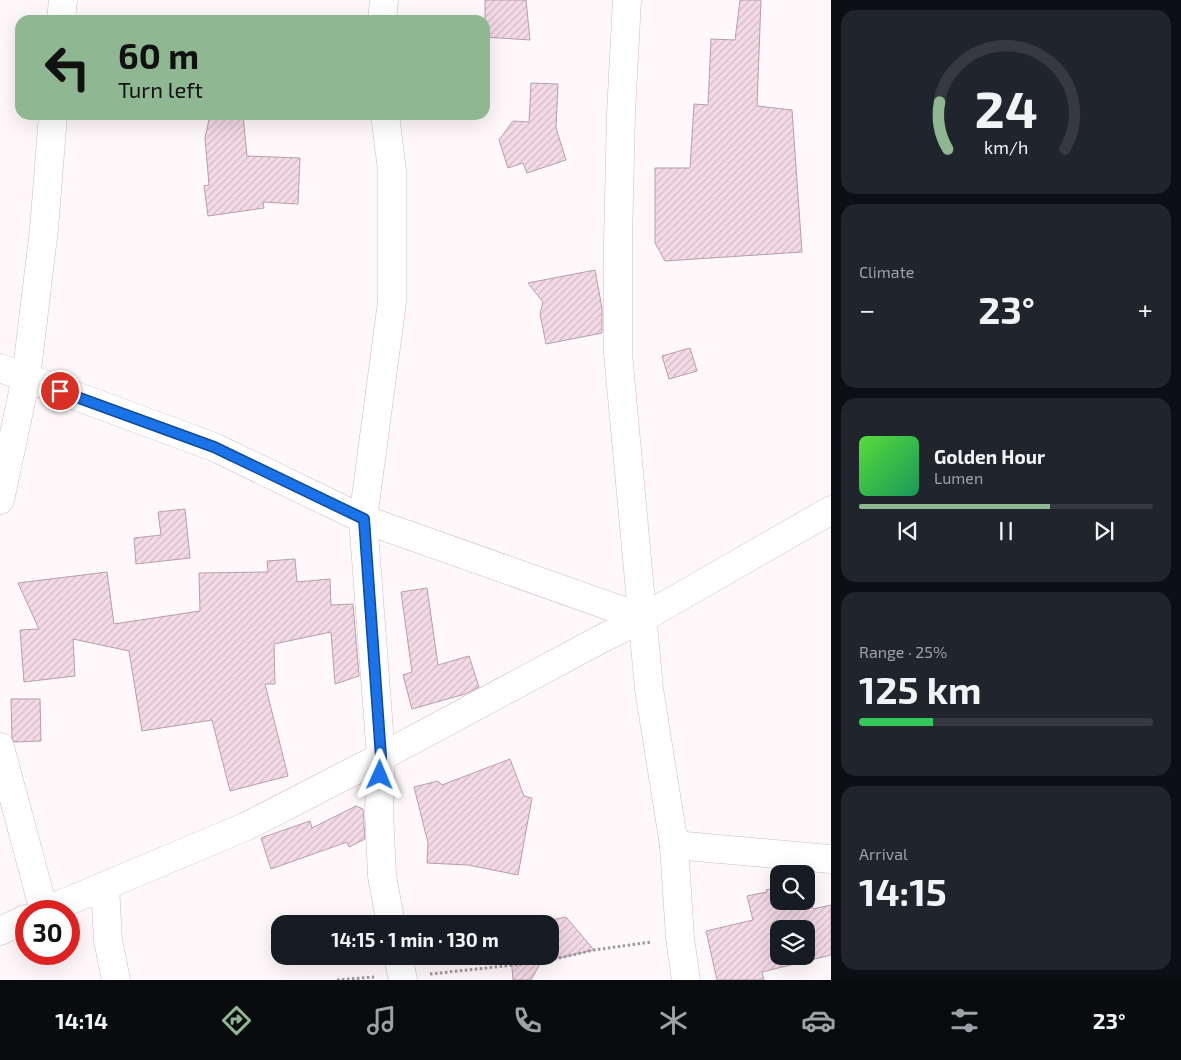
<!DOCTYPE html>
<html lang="en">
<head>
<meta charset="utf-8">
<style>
  :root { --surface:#171b24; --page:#20242c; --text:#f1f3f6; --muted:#9ea1a6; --line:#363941; --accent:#8fb792 }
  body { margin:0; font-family:"Exo 2",sans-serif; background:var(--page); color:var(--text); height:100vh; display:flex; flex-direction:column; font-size:19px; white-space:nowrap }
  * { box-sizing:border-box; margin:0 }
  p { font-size:16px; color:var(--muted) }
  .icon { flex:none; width:28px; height:28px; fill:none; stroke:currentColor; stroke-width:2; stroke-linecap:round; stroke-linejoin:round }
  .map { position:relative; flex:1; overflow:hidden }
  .sheet { display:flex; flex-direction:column; gap:10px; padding:10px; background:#0d0f14; width:350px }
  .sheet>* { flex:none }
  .banner { position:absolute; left:15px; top:15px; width:475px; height:105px; border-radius:15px; box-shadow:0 5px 20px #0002; background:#8fb792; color:#111; overflow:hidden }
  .controls { position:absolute; left:770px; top:865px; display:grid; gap:10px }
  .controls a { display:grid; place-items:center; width:45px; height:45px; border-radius:10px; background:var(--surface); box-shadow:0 5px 20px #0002; font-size:25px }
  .speed { position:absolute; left:15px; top:900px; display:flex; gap:10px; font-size:25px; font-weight:700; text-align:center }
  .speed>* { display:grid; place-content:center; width:65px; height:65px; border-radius:50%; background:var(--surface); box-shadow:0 5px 20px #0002; line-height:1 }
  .speed .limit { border:8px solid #d22; background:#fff; color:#111 }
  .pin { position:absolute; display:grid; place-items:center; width:42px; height:42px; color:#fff; margin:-21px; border:2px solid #fff; border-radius:50%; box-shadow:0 1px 5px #0007 }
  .me { position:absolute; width:55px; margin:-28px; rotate:1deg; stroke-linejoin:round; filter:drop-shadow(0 0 4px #0008) }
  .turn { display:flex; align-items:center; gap:18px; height:105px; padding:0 20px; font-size:22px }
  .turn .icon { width:65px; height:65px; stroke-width:2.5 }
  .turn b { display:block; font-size:35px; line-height:42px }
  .big { font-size:38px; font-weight:700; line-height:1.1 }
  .sheet .widget { flex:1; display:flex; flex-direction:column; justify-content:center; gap:8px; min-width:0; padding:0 18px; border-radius:15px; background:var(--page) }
  .sheet .dial { align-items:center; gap:0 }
  .dial svg { height:130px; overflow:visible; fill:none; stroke:var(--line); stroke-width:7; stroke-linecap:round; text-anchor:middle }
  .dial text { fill:var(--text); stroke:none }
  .song { display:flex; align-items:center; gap:15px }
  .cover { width:60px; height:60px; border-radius:8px; background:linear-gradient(135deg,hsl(110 70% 55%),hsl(150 70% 35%)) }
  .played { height:5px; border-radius:2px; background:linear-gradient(90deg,var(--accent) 65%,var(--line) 65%) }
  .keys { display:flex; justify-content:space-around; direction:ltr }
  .heat { display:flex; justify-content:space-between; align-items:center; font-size:28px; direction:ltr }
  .charge { height:8px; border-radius:4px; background:linear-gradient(90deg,#34c759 25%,var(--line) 0) }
  .trip { position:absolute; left:271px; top:915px; width:288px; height:50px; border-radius:15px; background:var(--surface); box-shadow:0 5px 20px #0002; font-weight:700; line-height:50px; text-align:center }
  .menu { display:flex; height:80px; justify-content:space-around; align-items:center; background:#090b0e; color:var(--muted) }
  .menu .icon { width:35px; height:35px }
  .menu .on { color:var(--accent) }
  .menu b { font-size:22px; color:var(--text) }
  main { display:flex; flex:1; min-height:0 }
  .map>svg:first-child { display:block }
</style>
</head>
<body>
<main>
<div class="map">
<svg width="831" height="980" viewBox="0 0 831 980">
  <defs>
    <pattern id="building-hatch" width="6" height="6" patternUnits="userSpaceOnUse" patternTransform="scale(1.25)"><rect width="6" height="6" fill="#f4dae6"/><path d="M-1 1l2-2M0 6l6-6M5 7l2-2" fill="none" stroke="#d1bbc5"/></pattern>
  </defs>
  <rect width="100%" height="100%" fill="#fef8fb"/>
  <!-- building -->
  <g fill="url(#building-hatch)" stroke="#b79eaa" fill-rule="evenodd">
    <path d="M485,0H526L530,40L485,37Z"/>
    <path d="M740,0H761L757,106L792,110L802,252L665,261L655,243V168H690L694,104L708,105L711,39L735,40Z"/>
    <path d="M531,83L558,84L556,128L566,160L527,173L523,163L508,168L499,140L513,121L529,122Z"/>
    <path d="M210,115H243L247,156L300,158L298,204L263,202L264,208L208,216L204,186L209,185L205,138Z"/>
    <path d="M595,270L602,308V333L546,344L540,314L543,302L528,283Z"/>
    <path d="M690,348L697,371L669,379L662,356Z"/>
    <path d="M185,509L190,558L136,564L134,538L161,535L158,512Z"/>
    <path d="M295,559L297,582L330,579L331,605L353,604L359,676L335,684L331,632L274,644L275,684H265L288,776L230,791L212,720L142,731L129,651L73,639L75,676L24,682L20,630L39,629L18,583L107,572L114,624L200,611L199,573L268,572L267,561Z"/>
    <path d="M427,588L438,665L469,656L479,687L465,694L412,709L403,675L412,672L401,592Z"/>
    <path d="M11,699H40L41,741L14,742L12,738Z"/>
    <path d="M510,759L524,796L532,798L518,875L468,865L427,863L428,843L414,787L438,781L442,785Z"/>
    <path d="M356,806L363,809L365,839L349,847L347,842L271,869L261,838L310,821L312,828Z"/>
    <path d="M806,880L813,909L831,905V955L762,972L764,980H717L706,931L753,920L747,896L767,892L766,890L779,887V901H806ZM779,929H806V956H779Z"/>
    <path d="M566,917L594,950L541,962L531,980H513L511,956H550V924H533Z"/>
  </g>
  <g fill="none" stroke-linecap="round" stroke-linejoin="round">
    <defs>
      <g id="minor">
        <path d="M627,0L621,113L618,241V353L649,689L674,845L680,938L686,980"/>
        <path d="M61,20L63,0"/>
        <path d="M382,20L384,0"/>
        <path d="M385,115L392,170V302L363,519L381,757L379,810L382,876L391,924"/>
        <path d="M0,368L214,447L363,519L643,618"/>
        <path d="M0,500L26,378L44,229L53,115"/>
        <path d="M0,747L44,911"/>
        <path d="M674,845L831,859"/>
        <path d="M105,886L108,940L116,980"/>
        <path d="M45,911L247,826L381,757L601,639L643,618L831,510"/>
        <path d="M0,931L26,919"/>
        <path d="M398,956L403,980"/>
      </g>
    </defs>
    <!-- minor casing -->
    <use href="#minor" stroke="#d2b9c5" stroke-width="29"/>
    <!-- path -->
    <g stroke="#a0989c" stroke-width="3" stroke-dasharray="2.5 2.5" stroke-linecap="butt">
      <path d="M430,974L542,962L594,950L651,942"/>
      <path d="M337,980L374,977"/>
    </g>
    <!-- minor -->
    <use href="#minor" stroke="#fff" stroke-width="28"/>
  </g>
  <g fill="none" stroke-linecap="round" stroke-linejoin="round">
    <defs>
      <path id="route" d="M60,391L214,447L364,519L381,757L380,775"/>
    </defs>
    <!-- route casing -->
    <use href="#route" stroke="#114b97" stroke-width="12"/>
    <!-- route -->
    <use href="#route" stroke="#1a73e8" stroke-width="9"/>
  </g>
</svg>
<div class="controls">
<a><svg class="icon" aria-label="search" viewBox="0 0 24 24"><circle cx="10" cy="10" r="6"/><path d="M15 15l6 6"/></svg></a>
<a><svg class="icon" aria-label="layers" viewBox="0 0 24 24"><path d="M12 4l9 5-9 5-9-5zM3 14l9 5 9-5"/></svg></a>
</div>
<div class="speed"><div class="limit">30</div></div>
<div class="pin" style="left:60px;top:391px;background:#d93025"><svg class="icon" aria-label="arrive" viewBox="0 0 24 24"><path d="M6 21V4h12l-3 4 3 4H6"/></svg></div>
<svg class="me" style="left:380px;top:775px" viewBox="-20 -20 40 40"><path d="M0-17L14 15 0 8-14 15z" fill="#1a73e8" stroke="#fff" stroke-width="4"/></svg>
<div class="trip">14:15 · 1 min · 130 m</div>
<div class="banner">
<div class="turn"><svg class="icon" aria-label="left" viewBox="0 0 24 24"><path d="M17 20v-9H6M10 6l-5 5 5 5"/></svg><div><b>60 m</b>Turn left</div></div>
</div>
</div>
<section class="sheet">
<div class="widget dial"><svg viewBox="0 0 100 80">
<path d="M14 69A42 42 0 1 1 86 69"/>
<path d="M14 69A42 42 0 0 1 9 40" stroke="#8fb792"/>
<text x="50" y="56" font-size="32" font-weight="700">24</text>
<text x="50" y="72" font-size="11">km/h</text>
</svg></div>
<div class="widget"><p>Climate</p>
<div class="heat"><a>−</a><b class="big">23°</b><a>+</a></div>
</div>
<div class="widget">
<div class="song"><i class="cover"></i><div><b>Golden Hour</b><p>Lumen</p></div></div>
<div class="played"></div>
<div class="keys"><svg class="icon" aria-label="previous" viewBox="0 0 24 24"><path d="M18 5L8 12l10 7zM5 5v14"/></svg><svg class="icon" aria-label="pause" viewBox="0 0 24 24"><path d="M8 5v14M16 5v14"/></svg><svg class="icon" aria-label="next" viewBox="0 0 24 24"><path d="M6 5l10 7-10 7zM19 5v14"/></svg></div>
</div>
<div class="widget"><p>Range · 25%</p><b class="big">125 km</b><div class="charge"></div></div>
<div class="widget"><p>Arrival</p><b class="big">14:15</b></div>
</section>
</main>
<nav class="menu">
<b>14:14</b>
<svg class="icon on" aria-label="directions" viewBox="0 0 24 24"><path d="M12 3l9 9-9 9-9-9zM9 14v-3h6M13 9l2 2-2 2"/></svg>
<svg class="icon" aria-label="music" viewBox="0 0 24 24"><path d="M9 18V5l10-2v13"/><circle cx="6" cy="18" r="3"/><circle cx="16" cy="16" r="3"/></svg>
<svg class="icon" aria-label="phone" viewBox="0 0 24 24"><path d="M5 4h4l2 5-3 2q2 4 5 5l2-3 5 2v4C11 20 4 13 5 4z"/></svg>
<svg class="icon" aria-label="climate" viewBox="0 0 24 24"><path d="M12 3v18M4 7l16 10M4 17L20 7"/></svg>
<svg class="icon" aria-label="car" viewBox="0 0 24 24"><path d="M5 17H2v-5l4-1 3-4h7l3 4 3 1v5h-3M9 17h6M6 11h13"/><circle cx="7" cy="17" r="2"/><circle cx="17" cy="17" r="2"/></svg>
<svg class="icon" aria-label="filters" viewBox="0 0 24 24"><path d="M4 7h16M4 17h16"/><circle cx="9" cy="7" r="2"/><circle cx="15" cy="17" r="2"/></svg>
<b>23°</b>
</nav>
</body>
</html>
